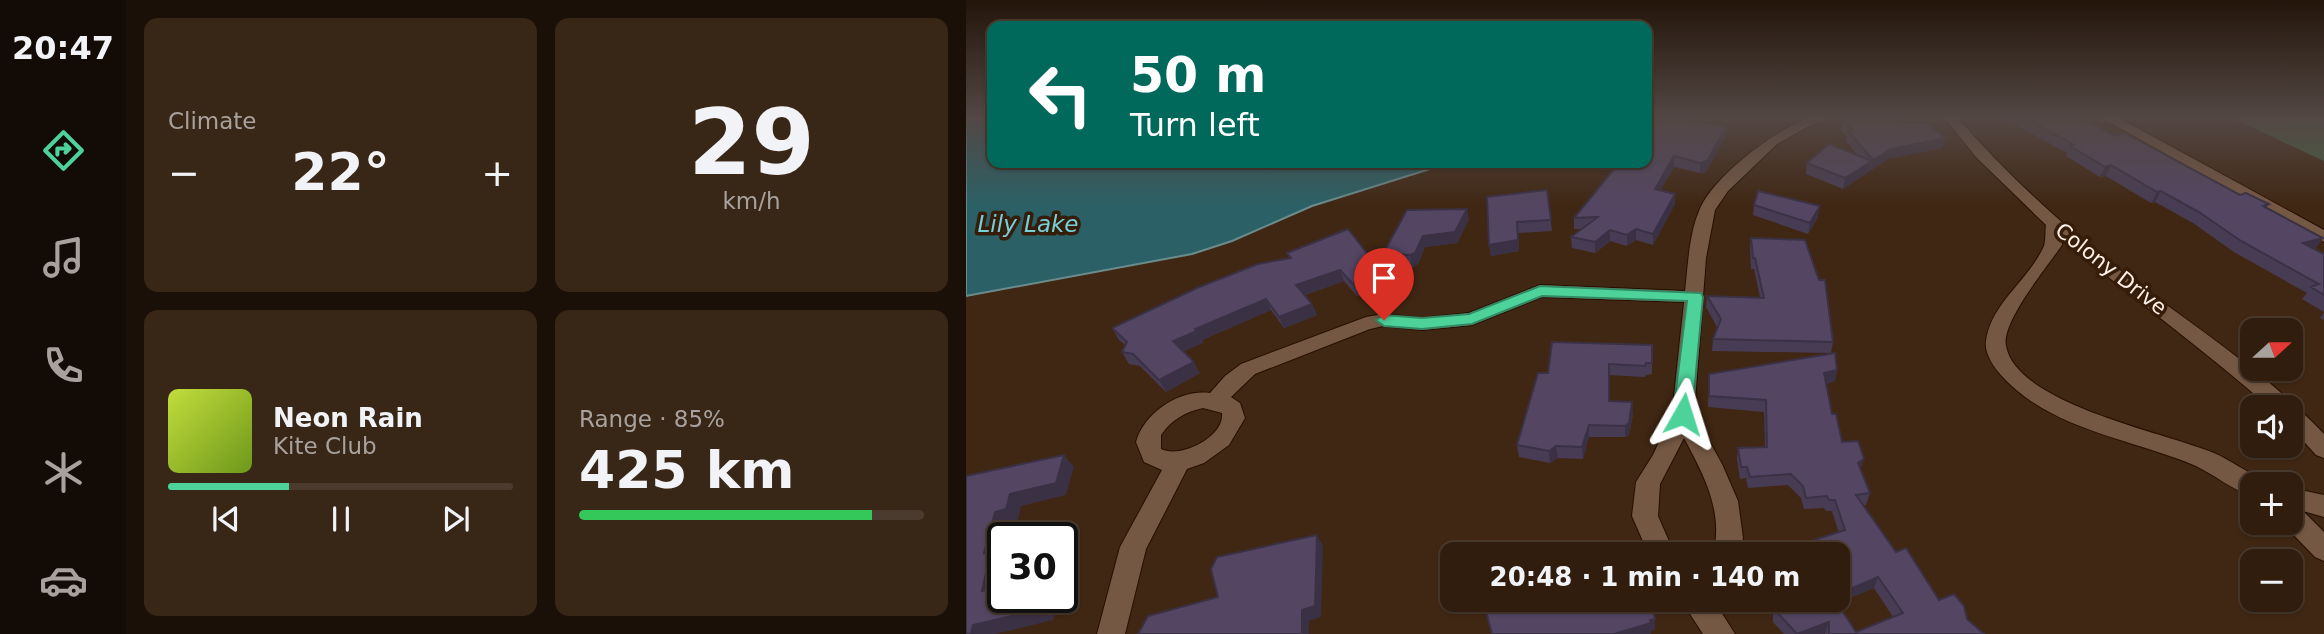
<!DOCTYPE html>
<html lang="en">
<head>
<meta charset="utf-8">
<style>
  :root { --surface:#301d0e; --page:#382617; --text:#f1f3f6; --muted:#a8a29e; --line:#4b3b2e; --accent:#4dd39a }
  body { margin:0; font-family:"DejaVu Sans",sans-serif; background:var(--page); color:var(--text); height:100vh; display:flex; flex-direction:column; font-size:26px; white-space:nowrap }
  * { box-sizing:border-box; margin:0 }
  p { font-size:23px; color:var(--muted) }
  .icon { flex:none; width:38px; height:38px; fill:none; stroke:currentColor; stroke-width:2; stroke-linecap:round; stroke-linejoin:round }
  .map { position:relative; flex:1; overflow:hidden }
  .panel { display:flex; flex-direction:column; gap:18px; padding:18px; background:#1a1008; width:840px }
  .panel>* { flex:none }
  .guide { position:absolute; left:21px; top:21px; width:665px; height:147px; border-radius:14px; box-shadow:0 2px 5px #0004,0 0 0 2px var(--line); background:#00695c; color:#fff; overflow:hidden }
  .needle { width:46px; rotate:69deg }
  .controls { position:absolute; left:1274px; top:318px; display:grid; gap:14px }
  .controls a { display:grid; place-items:center; width:63px; height:63px; border-radius:14px; background:var(--surface); box-shadow:0 2px 5px #0004,0 0 0 2px var(--line); font-size:35px }
  .speed { position:absolute; left:21px; top:522px; display:flex; gap:14px; font-size:35px; font-weight:700; text-align:center }
  .speed>* { display:grid; place-content:center; width:91px; height:91px; border-radius:50%; background:var(--surface); box-shadow:0 2px 5px #0004,0 0 0 2px var(--line); line-height:1 }
  .speed .limit { border:4px solid #111; border-radius:10px; background:#fff; color:#111 }
  .pin { position:absolute; display:grid; place-items:center; width:60px; height:60px; color:#fff; margin:-72px -30px; border-radius:50% 50% 50% 0; rotate:-45deg; box-shadow:0 0 7px #0007 }
  .pin .icon { rotate:45deg }
  .me { position:absolute; width:77px; margin:-38px; rotate:6deg; stroke-linejoin:round; filter:drop-shadow(0 0 5px #0008) }
  .turn { display:flex; align-items:center; gap:24px; height:147px; padding:0 28px; font-size:32px }
  .turn .icon { width:91px; height:91px; stroke-width:2.5 }
  .turn b { display:block; font-size:49px; line-height:60px }
  .big { font-size:52px; font-weight:700; line-height:1.1 }
  .panel .card { flex:1; display:flex; flex-direction:column; justify-content:center; gap:10px; min-width:0; padding:0 24px; border-radius:14px; background:var(--page) }
  .panel .dial { align-items:center; gap:0 }
  .dial b { font-size:91px; line-height:1 }
  .song { display:flex; align-items:center; gap:21px }
  .cover { width:84px; height:84px; border-radius:10px; background:linear-gradient(135deg,hsl(70 70% 55%),hsl(80 70% 35%)) }
  .played { height:7px; border-radius:4px; background:linear-gradient(90deg,var(--accent) 35%,var(--line) 35%) }
  .keys { display:flex; justify-content:space-around; direction:ltr }
  .heat { display:flex; justify-content:space-between; align-items:center; font-size:38px; direction:ltr }
  .charge { height:10px; border-radius:5px; background:linear-gradient(90deg,#34c759 85%,var(--line) 0) }
  .panel .tiles { flex:1; display:grid; gap:18px; grid-template-columns:repeat(2,1fr) }
  .trip { position:absolute; left:474px; top:542px; width:410px; height:70px; border-radius:14px; background:var(--surface); box-shadow:0 2px 5px #0004,0 0 0 2px var(--line); font-weight:700; line-height:70px; text-align:center }
  main { display:flex; flex:1; min-height:0 }
  .dock { display:flex; flex-direction:column; width:126px; justify-content:space-around; align-items:center; background:#130c06; color:var(--muted) }
  .dock .icon { width:49px; height:49px }
  .dock .current { color:var(--accent) }
  .dock b { font-size:32px; color:var(--text) }
  .map>svg:first-child { display:block }
</style>
</head>
<body>
<main>
<nav class="dock">
<b>20:47</b>
<svg class="icon current" aria-label="directions" viewBox="0 0 24 24"><path d="M12 3l9 9-9 9-9-9zM9 14v-3h6M13 9l2 2-2 2"/></svg>
<svg class="icon" aria-label="music" viewBox="0 0 24 24"><path d="M9 18V5l10-2v13"/><circle cx="6" cy="18" r="3"/><circle cx="16" cy="16" r="3"/></svg>
<svg class="icon" aria-label="phone" viewBox="0 0 24 24"><path d="M5 4h4l2 5-3 2q2 4 5 5l2-3 5 2v4C11 20 4 13 5 4z"/></svg>
<svg class="icon" aria-label="climate" viewBox="0 0 24 24"><path d="M12 3v18M4 7l16 10M4 17L20 7"/></svg>
<svg class="icon" aria-label="car" viewBox="0 0 24 24"><path d="M5 17H2v-5l4-1 3-4h7l3 4 3 1v5h-3M9 17h6M6 11h13"/><circle cx="7" cy="17" r="2"/><circle cx="17" cy="17" r="2"/></svg>
</nav>
<section class="panel">
<div class="tiles">
<div class="card"><p>Climate</p>
<div class="heat"><a>−</a><b class="big">22°</b><a>+</a></div>
</div>
<div class="card dial"><b>29</b><p>km/h</p></div>
<div class="card">
<div class="song"><i class="cover"></i><div><b>Neon Rain</b><p>Kite Club</p></div></div>
<div class="played"></div>
<div class="keys"><svg class="icon" aria-label="previous" viewBox="0 0 24 24"><path d="M18 5L8 12l10 7zM5 5v14"/></svg><svg class="icon" aria-label="pause" viewBox="0 0 24 24"><path d="M8 5v14M16 5v14"/></svg><svg class="icon" aria-label="next" viewBox="0 0 24 24"><path d="M6 5l10 7-10 7zM19 5v14"/></svg></div>
</div>
<div class="card"><p>Range · 85%</p><b class="big">425 km</b><div class="charge"></div></div>
</div>
</section>
<div class="map">
<svg width="1358" height="634" viewBox="0 0 1358 634">
  <rect width="100%" height="100%" fill="#402713"/>
  <!-- forest -->
  <path fill="#476143" d="M1264,117H1358V161Z"/>
  <!-- water -->
  <path fill="#2b6166" stroke="#6a8c8c" stroke-width="2" d="M0,117H26V163H483L346,206L266,241L226,254L0,296Z"/>
  <g fill="none" stroke-linecap="round" stroke-linejoin="round">
    <defs>
      <g id="minor">
        <path d="M847,117H871L841,127L811,144L762,191L749,210L740,258L728,414L756,464L772,501L777,538L773,555H747C758,512 738,475 718,438L694,484L692,516L709,555H683L666,516L670,482L687,455L706,414L718,302L576,297L506,325L456,330L417,326L404,329L289,374L265,397L274,403L279,418L263,445L238,463L221,469L180,549L159,634H131L154,547L196,470L178,462L170,442C178,413 213,389 244,393L259,376L275,364L400,317L417,314L456,318L503,313L574,285L719,291C722,265 723,235 733,211C746,177 813,126 847,117ZM237,408L256,413C259,437 214,459 195,449V435C205,420 219,412 237,408Z"/>
        <path d="M978,117H991C1040,174 1096,225 1155,271C1225,325 1298,370 1358,434V458L1350,455L1325,427V408H1304C1237,348 1164,297 1096,239V245C1081,267 1035,322 1040,346C1050,404 1201,433 1248,453C1264,460 1279,471 1295,479L1298,485H1286V496C1266,490 1249,475 1230,466C1164,438 1083,430 1034,374C1027,366 1018,352 1020,341C1025,303 1063,280 1078,246C1080,240 1079,231 1080,225L1010,157Z"/>
        <path d="M1134,117H1151L1358,230V242Z"/>
        <path d="M1325,488L1358,495V517L1337,511L1358,532V561L1349,557L1316,523H1325Z"/>
        <path d="M715,600H759L755,612L769,634H737Z"/>
      </g>
    </defs>
    <!-- minor casing -->
    <use href="#minor" stroke="#260f00" stroke-width="2"/>
    <!-- minor -->
    <use href="#minor" fill="#755843" fill-rule="evenodd"/>
  </g>
  <!-- wall -->
  <g fill="#483c55" fill-rule="evenodd">
    <path d="M1042,117H1115L1148,136L1274,195L1303,204L1300,208L1357,238L1349,249L1358,254V312L1336,299L1341,293L1268,252L1227,223L1189,202L1185,203L1140,176L1134,177L1100,156L1101,153L1042,121L1043,118Z"/>
    <path d="M877,120L976,148L922,159L877,189L840,174L841,163L891,155L880,141L881,137L875,130Z"/>
    <path d="M760,127L759,137L740,172L734,173L708,167L694,191L709,194V204L687,245L670,240L661,246L644,241L629,253L606,248L605,237L616,229H608V218L653,163Z"/>
    <path d="M581,190L586,231L552,233L553,251L525,256L523,245Z"/>
    <path d="M788,205L852,217L842,234L787,215Z"/>
    <path d="M503,219L491,243L459,247L452,264L447,267L420,265L417,254Z"/>
    <path d="M785,238L867,342L865,353L746,351L747,339L751,327L740,307L741,296L794,297L788,269H785L784,249Z"/>
    <path d="M321,253L415,271L418,283L391,296L378,281L339,295L346,304L351,315L318,328L305,310L236,340L237,343L217,351L234,373L200,392L174,366L163,364L156,352L159,345L153,340L146,328L323,258Z"/>
    <path d="M1358,312V320L1354,318Z"/>
    <path d="M586,342L686,363V374L680,375L679,377L643,375V401L667,414L663,435L659,437H623L617,459L592,458L584,463L553,457L551,445L582,373Z"/>
    <path d="M871,370L869,381L860,384L866,414L876,442L895,470L904,493L900,505H897L930,552L973,600L1001,619L1018,634H859V633L856,634H818L807,622V607L808,600H872V555H834L836,544L873,533L866,511H860L858,508L838,509L835,498L822,485L782,488L780,478L774,479L771,459L772,448L799,447L798,412L742,407L743,374ZM908,588L927,617L890,632L871,603Z"/>
  </g>
  <!-- shaded-wall -->
  <g fill="#3b3145">
    <path d="M760,127L759,137L740,172L734,173V163Z"/>
    <path d="M979,138L976,148L922,159L904,171L907,160L925,149Z"/>
    <path d="M708,156V167L689,200V189Z"/>
    <path d="M906,161L904,171L877,189L879,178Z"/>
    <path d="M1145,165L1140,176L1134,177L1139,167Z"/>
    <path d="M1195,191L1189,202L1185,203L1191,192Z"/>
    <path d="M709,194V204L687,245V234Z"/>
    <path d="M854,206L852,217L842,234L844,223Z"/>
    <path d="M501,209L503,219L491,243L459,247L452,264L447,267L444,255L457,236Z"/>
    <path d="M551,222L553,251L525,256L523,245Z"/>
    <path d="M670,229V240L661,246V235Z"/>
    <path d="M644,230V241L629,253V242Z"/>
    <path d="M1357,238L1349,249L1337,243Z"/>
    <path d="M374,270L378,281L335,296L330,285Z"/>
    <path d="M415,271L418,283L391,296L387,284Z"/>
    <path d="M300,299L305,310L236,340L237,343L214,353L207,341L229,329Z"/>
    <path d="M346,304L351,315L318,328L313,317Z"/>
    <path d="M228,362L234,373L200,392L193,380Z"/>
    <path d="M871,370L869,381L856,385L858,373Z"/>
    <path d="M666,402L667,414L663,435L659,437V426Z"/>
    <path d="M623,425V437L617,459L616,447Z"/>
    <path d="M590,446L592,458L584,463L583,451Z"/>
    <path d="M98,455L108,467L100,495L55,506L52,520L40,523L31,557L37,563L29,602L16,591L18,553L29,512L44,494Z"/>
    <path d="M898,459L894,471L892,463Z"/>
    <path d="M351,535L357,546L355,617L343,621V634H336V610Z"/>
    <path d="M912,577L908,588L863,607L865,600H872V594Z"/>
    <path d="M80,597H95L87,620L29,634H5L7,625Z"/>
    <path d="M689,619V630L685,631V634H648Z"/>
    <path d="M863,622L859,633L856,634H832Z"/>
  </g>
  <!-- building -->
  <g fill="#544663" stroke="#3b3145" stroke-width="2">
    <path d="M688,117H710L760,127L741,161L734,163L708,156L689,189L709,194L687,234L670,229L661,235L644,230L629,242L605,237L632,217L608,218L653,163H681V125Z"/>
    <path d="M895,117H932L941,123H961L979,138L925,149L907,160L882,131L886,130L877,120Z"/>
    <path d="M1057,117H1115L1148,136L1159,133L1274,195L1280,193L1303,204L1297,206L1357,238L1337,243L1358,254V295L1345,287L1353,284L1275,241L1233,212L1195,191L1191,192L1145,165L1139,167L1104,146L1108,145Z"/>
    <path d="M863,144L906,161L879,178L841,163Z"/>
    <path d="M581,190L585,220L551,222L552,240L523,245L521,197Z"/>
    <path d="M792,191L854,206L844,223L788,205Z"/>
    <path d="M501,209L489,232L457,236L449,253L444,255L417,254L441,210Z"/>
    <path d="M382,229L415,271L387,284L374,270L330,285L346,304L313,317L300,299L229,329L231,331L207,341L228,362L193,380L167,354L156,352L161,342L146,328L231,288L292,264L325,258L321,253Z"/>
    <path d="M785,238L839,240L853,280H859L867,342L747,339L755,319L741,296L798,298L789,258H787Z"/>
    <path d="M586,342L686,345V363H680L679,366L643,364V401L666,402L663,423L659,426L623,425L616,447L590,446L583,451L551,445L572,373H582Z"/>
    <path d="M869,353L871,370L858,373L866,414H870L876,442L892,441L898,459L892,463L904,493L890,495L930,552L940,548L973,600L988,594L998,606L1001,619L1018,634H863V622L831,634L810,611L809,600H869L890,632L937,613L912,577L872,594V555H840L836,544L879,530L869,500H863L861,496L840,498L837,486L825,474L784,477L781,467H775L772,448L801,447L800,400L743,396V374Z"/>
    <path d="M98,455L90,483L44,494L40,509L29,512L18,553L25,551L16,591L37,585V597H80L75,609L7,625L5,634H0V476Z"/>
    <path d="M351,535L349,606L336,610V634H172L182,616L252,597L245,569L251,557Z"/>
    <path d="M517,600H606L607,605L624,600H684L689,619L684,620L685,623L648,634H526Z"/>
  </g>
  <!-- sky -->
  <linearGradient id="sky" x2="0" y2="1"><stop stop-color="#23150a"/><stop offset="0.57" stop-color="#534744"/><stop offset="1" stop-color="#534744" stop-opacity="0"/></linearGradient>
  <rect width="1358" height="206" fill="url(#sky)"/>
  <!-- route -->
  <path fill="#4dd39a" stroke="#328964" stroke-width="2" d="M574,286L735,293L737,297L726,414L723,419H710L707,414L721,301L576,296L506,324L456,329L418,326L410,320L418,315L456,318L503,314Z"/>
  <g text-anchor="middle" dominant-baseline="central" stroke-width="7" stroke-linejoin="round" paint-order="stroke">
    <!-- street labels -->
    <g font-size="21" fill="#fef0e6" stroke="#351d09">
      <text transform="translate(1145 269) rotate(38)">Colony Drive</text>
    </g>
    <!-- water labels -->
    <g font-size="23" font-style="italic" fill="#76d0d9" stroke="#351d09">
      <text x="62" y="224">Lily Lake</text>
    </g>
  </g>
</svg>
<div class="controls">
<a><svg class="needle" viewBox="-14 -14 28 28"><path d="M0-13l5 13h-10z" fill="#e53935"/><path d="M0 13l5-13h-10z" fill="#a8a29e"/></svg></a>
<a><svg class="icon" aria-label="sound" viewBox="0 0 24 24"><path d="M4 9h4l5-4v14l-5-4H4zM17 9q2 3 0 6"/></svg></a>
<a>+</a>
<a>−</a>
</div>
<div class="speed"><div class="limit">30</div></div>
<div class="pin" style="left:418px;top:320px;background:#d93025"><svg class="icon" aria-label="arrive" viewBox="0 0 24 24"><path d="M6 21V4h12l-3 4 3 4H6"/></svg></div>
<svg class="me" style="left:717px;top:414px" viewBox="-20 -20 40 40"><path d="M0-17L14 15 0 8-14 15z" fill="#4dd39a" stroke="#fff" stroke-width="4"/></svg>
<div class="trip">20:48 · 1 min · 140 m</div>
<div class="guide">
<div class="turn"><svg class="icon" aria-label="left" viewBox="0 0 24 24"><path d="M17 20v-9H6M10 6l-5 5 5 5"/></svg><div><b>50 m</b>Turn left</div></div>
</div>
</div>
</main>
</body>
</html>
